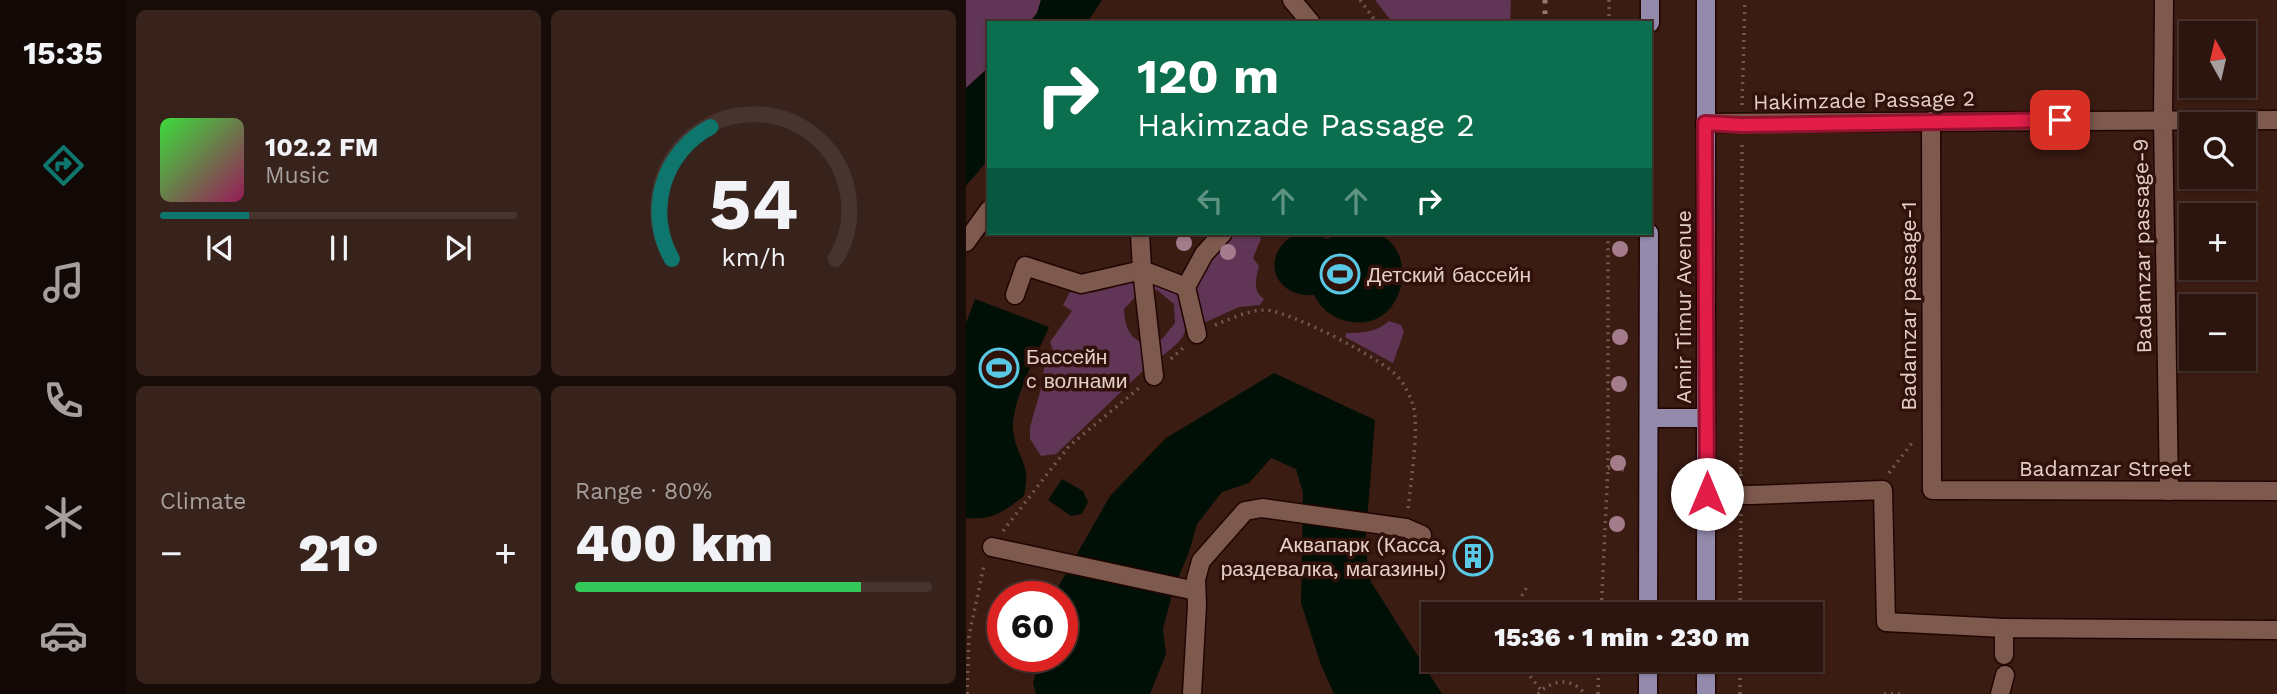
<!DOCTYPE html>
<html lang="en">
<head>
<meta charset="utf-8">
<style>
  :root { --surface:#2c150e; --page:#38221c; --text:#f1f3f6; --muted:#a69f9e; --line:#48342e; --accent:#0f766e }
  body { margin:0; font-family:"Work Sans",sans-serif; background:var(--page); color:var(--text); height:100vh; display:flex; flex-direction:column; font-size:26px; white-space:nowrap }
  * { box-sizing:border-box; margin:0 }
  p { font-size:23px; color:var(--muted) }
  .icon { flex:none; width:38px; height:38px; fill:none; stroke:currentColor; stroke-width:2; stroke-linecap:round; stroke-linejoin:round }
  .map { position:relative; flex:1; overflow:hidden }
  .drawer { display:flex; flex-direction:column; gap:10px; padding:10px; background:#180c08; width:840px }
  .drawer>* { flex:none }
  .top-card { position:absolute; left:21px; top:21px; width:665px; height:214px; border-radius:0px; box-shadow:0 2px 5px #0004,0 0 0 2px var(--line); background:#0b6e4f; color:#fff; overflow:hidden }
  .needle { width:46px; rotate:352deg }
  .controls { position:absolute; left:1213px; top:21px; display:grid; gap:14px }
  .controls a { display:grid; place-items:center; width:77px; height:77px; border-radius:0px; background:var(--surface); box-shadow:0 2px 5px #0004,0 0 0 2px var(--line); font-size:35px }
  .speed { position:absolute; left:21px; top:581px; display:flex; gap:14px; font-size:35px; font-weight:700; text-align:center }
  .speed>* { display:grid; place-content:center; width:91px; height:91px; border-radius:50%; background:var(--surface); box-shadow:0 2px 5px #0004,0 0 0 2px var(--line); line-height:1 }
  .speed .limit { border:10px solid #d22; background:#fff; color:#111 }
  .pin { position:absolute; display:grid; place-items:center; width:60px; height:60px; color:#fff; margin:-30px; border-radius:14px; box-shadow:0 4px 10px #0006 }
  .me { position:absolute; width:77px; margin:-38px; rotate:0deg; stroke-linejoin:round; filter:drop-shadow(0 0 5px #0008) }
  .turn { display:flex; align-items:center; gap:24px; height:147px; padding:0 35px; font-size:32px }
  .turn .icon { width:91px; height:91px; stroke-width:2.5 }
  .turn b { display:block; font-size:49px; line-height:60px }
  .lanes { display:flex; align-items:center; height:66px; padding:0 35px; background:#0003; justify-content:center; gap:35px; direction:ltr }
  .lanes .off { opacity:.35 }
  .big { font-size:52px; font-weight:800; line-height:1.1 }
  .drawer .card { flex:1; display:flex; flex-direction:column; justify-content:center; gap:10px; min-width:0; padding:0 24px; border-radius:10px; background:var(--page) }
  .drawer .dial { align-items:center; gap:0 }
  .dial svg { height:182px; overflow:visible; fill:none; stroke:var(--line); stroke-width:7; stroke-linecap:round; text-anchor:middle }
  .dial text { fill:var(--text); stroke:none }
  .song { display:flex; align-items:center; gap:21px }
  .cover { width:84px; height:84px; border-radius:10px; background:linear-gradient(135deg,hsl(120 70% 55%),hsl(330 70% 35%)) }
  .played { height:7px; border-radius:4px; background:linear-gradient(90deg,var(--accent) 25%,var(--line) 25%) }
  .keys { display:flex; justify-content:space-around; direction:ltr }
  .heat { display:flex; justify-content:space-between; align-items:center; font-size:38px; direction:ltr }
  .charge { height:10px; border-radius:5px; background:linear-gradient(90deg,#34c759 80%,var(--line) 0) }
  .drawer .tiles { flex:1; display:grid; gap:10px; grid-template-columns:repeat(2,1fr) }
  .trip { position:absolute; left:455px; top:602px; width:402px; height:70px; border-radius:0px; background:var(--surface); box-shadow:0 2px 5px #0004,0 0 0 2px var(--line); font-weight:800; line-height:70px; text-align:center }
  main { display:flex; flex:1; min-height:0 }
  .menu { display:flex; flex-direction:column; width:126px; justify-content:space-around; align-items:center; background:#120806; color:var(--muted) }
  .menu .icon { width:49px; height:49px }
  .menu .selected { color:var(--accent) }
  .menu b { font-size:32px; color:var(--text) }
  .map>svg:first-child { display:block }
</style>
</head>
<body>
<main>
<nav class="menu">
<b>15:35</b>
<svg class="icon selected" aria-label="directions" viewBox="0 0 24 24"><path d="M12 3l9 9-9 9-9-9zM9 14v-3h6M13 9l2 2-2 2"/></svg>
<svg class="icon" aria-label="music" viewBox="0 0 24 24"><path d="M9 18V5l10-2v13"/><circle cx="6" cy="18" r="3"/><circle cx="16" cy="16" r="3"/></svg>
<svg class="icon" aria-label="phone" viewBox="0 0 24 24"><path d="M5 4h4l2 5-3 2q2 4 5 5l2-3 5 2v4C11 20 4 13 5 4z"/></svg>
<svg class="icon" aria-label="climate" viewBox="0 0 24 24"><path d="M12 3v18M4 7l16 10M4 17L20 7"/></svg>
<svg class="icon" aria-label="car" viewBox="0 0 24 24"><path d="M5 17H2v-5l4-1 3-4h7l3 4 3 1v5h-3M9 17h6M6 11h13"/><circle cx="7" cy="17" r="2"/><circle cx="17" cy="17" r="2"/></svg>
</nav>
<section class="drawer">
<div class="tiles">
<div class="card">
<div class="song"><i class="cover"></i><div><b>102.2 FM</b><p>Music</p></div></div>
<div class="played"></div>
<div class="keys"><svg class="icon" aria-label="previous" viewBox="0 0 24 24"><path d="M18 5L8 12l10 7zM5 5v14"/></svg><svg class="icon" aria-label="pause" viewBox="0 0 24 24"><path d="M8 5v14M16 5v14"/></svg><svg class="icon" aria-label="next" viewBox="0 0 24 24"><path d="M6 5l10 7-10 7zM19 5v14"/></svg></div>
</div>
<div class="card dial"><svg viewBox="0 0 100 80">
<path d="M14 69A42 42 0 1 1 86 69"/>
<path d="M14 69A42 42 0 0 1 31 11" stroke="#0f766e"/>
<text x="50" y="56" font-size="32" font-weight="700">54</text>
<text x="50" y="72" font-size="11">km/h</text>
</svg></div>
<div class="card"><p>Climate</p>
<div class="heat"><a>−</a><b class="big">21°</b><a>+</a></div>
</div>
<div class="card"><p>Range · 80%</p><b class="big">400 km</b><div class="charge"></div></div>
</div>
</section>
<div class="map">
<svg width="1311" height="694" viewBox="0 0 1311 694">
  <rect width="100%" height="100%" fill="#3b1c13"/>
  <!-- green -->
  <g fill="#603556">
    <path d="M0,0H75L71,13L63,23H23V67L0,88Z"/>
    <path d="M409,0H545L544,23H427Z"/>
    <path d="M268,233H292L295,239L287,258L293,266C290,279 286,290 298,299L294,305L273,307L240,322L234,317L227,278L261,237Z"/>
    <path d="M171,279L174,292L158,309C159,324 162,338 178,343L180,368L90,454L75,456L64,439V427L76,385L78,368L88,352L84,342L106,311L97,305L104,292C126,297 150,286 171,279Z"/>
    <path d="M187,280C192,282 198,283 203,286C216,294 225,322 217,336C211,346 197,354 189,362L187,342L196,339L209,323L208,304L191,290L184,291Z"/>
    <path d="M423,321L435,325L438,332L427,363L379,337L380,333C396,333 411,332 423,321Z"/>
  </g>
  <!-- water -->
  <g fill="#011006">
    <path d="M75,0H136L121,23H63L71,13Z"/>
    <path d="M23,67V159L0,186V88Z"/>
    <path d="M331,233H347L361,239C373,234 380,233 393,233C397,233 405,232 409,233C455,247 440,329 387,322C369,320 356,311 348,295C306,298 293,253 331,233Z"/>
    <path d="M9,299L83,327C72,353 45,402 47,429C50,459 66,461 58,496C36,512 29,520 0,518V323Z"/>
    <path d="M308,373L409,420L399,547L405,582L476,694H368L355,665L335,603L337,493L330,469L305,458L283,483L256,492L231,524L223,552L207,591L197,629L200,654L184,694H70L67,683L74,656H96V597L87,596L144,496L200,438Z"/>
    <path d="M96,479L117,491L122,502L116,514L105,516L82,500Z"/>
  </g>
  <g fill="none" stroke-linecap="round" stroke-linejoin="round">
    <defs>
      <g id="minor">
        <path d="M326,0L345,23"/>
        <path d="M1198,0L1197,120L1203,491"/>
        <path d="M965,121L966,490L1311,491"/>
        <path d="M739,123L1311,120"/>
        <path d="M0,242L23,210"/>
        <path d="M220,287L231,334"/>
        <path d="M49,295L59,266L115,284L176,270L174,233"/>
        <path d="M188,376L176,270L220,287L238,254L257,233"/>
        <path d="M741,494L785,495L917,490L920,622L1038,628"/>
        <path d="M26,547L230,591"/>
        <path d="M1038,655V628L1311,630"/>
        <path d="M226,694L231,605L230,579L235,561L279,511L296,508L440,528L456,535"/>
        <path d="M1034,694L1039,675"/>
      </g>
      <g id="major">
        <path d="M740,0V614"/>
        <path d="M684,23V0"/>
        <path d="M683,418H740"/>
        <path d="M682,614L683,233"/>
        <path d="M682,660V694"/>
        <path d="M740,694V660"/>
      </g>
    </defs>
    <!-- minor casing -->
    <use href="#minor" stroke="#210501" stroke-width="21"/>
    <!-- major casing -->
    <use href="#major" stroke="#210501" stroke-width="21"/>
    <!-- path -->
    <g stroke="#745850" stroke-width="3.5" stroke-dasharray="2 5" stroke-linecap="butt">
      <path d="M394,0L411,23"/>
      <path d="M643,23V0"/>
      <path d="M776,105L779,0"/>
      <path d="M249,325C265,319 282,310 299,310C324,311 417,359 432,377C439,385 444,396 447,405C454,429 444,484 442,511"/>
      <path d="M205,359L217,348"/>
      <path d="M642,468L660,470"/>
      <path d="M760,471L775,472"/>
      <path d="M923,473L946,443"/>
      <path d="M775,476L776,140"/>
      <path d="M37,531L103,446L173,388"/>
      <path d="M545,614L561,587"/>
      <path d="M635,614L642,468V233"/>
      <path d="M774,614L775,511"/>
      <path d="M551,660L575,690"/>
      <path d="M1,694L3,636L18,565"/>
      <path d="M572,694C586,679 605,677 619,694"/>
      <path d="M632,694L633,660"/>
      <path d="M774,694V660"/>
      <path d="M918,694H939"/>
    </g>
    <!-- minor -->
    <use href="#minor" stroke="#7e594e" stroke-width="18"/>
    <!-- major -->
    <use href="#major" stroke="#938aac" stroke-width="18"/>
    <!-- rail -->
    <path stroke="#947972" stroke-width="5" stroke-dasharray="3.5 7" stroke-linecap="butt" d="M579,0V23"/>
  </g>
  <!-- trees -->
  <g fill="#a47c8b">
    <circle cx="218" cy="243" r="8"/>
    <circle cx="654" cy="249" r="8"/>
    <circle cx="262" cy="252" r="8"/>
    <circle cx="654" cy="337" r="8"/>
    <circle cx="653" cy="384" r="8"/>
    <circle cx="652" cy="463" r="8"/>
    <circle cx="651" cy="524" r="8"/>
  </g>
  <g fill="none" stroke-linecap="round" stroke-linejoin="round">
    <defs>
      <path id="route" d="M741,494L739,123L776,125L1094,120"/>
    </defs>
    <!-- route casing -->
    <use href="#route" stroke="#92132f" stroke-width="18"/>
    <!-- route -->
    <use href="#route" stroke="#e11d48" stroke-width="12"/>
  </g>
  <!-- icons -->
  <defs>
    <symbol id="stadium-ring" viewBox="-11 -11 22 22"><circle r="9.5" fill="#30120a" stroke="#58c8e4" stroke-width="1.5"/><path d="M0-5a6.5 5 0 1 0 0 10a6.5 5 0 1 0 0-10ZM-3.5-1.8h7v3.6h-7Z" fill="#58c8e4"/></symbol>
    <symbol id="building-ring" viewBox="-11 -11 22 22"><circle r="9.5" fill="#30120a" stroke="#58c8e4" stroke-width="1.5"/><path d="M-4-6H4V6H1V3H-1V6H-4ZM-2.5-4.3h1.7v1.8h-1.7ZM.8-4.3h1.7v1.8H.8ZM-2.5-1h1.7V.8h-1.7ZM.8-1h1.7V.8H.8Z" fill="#58c8e4"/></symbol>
  </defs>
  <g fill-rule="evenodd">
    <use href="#stadium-ring" x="352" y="252" width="44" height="44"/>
    <use href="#stadium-ring" x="11" y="346" width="44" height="44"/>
    <use href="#building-ring" x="485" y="534" width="44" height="44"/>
  </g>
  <g text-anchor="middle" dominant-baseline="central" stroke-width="7" stroke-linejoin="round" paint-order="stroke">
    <!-- street labels -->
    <g font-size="21" fill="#e4cec8" stroke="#30120a">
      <text transform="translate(898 100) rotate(-1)">Hakimzade Passage 2</text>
      <text transform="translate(1176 246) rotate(-91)">Badamzar passage-9</text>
      <text transform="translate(942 306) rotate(-90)">Badamzar passage-1</text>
      <text transform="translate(717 307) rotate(-90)">Amir Timur Avenue</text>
      <text x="1139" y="468">Badamzar Street</text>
    </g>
    <!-- poi labels -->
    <g font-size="21" fill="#e4cec8" stroke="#30120a" text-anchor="start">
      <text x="401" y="274">Детский бассейн</text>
      <text x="60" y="356">Бассейн<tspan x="60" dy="24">с волнами</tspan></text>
      <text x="480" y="544" text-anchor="end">Аквапарк (Касса,<tspan x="480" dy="24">раздевалка, магазины)</tspan></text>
    </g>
  </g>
</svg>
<div class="controls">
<a><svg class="needle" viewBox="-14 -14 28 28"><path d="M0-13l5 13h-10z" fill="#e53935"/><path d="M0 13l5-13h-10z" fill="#a69f9e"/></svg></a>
<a><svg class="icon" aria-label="search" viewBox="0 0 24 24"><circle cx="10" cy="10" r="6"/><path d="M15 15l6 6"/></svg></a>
<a>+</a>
<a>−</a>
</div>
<div class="speed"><div class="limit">60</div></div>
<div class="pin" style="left:1094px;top:120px;background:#d93025"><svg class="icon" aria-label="arrive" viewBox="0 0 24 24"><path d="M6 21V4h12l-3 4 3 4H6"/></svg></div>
<svg class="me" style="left:741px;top:494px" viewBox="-20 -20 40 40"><circle r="19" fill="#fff"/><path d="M0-13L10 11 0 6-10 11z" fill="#e11d48"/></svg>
<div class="trip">15:36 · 1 min · 230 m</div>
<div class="top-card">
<div class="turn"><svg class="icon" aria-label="right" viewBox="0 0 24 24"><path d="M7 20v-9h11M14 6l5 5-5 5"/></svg><div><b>120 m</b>Hakimzade Passage 2</div></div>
<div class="lanes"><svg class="icon off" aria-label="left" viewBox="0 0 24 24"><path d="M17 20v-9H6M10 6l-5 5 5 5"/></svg><svg class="icon off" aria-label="ahead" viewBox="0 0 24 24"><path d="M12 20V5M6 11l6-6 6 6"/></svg><svg class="icon off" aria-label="ahead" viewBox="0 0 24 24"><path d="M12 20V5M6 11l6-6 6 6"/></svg><svg class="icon" aria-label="right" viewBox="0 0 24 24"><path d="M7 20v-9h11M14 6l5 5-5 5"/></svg></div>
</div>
</div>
</main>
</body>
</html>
